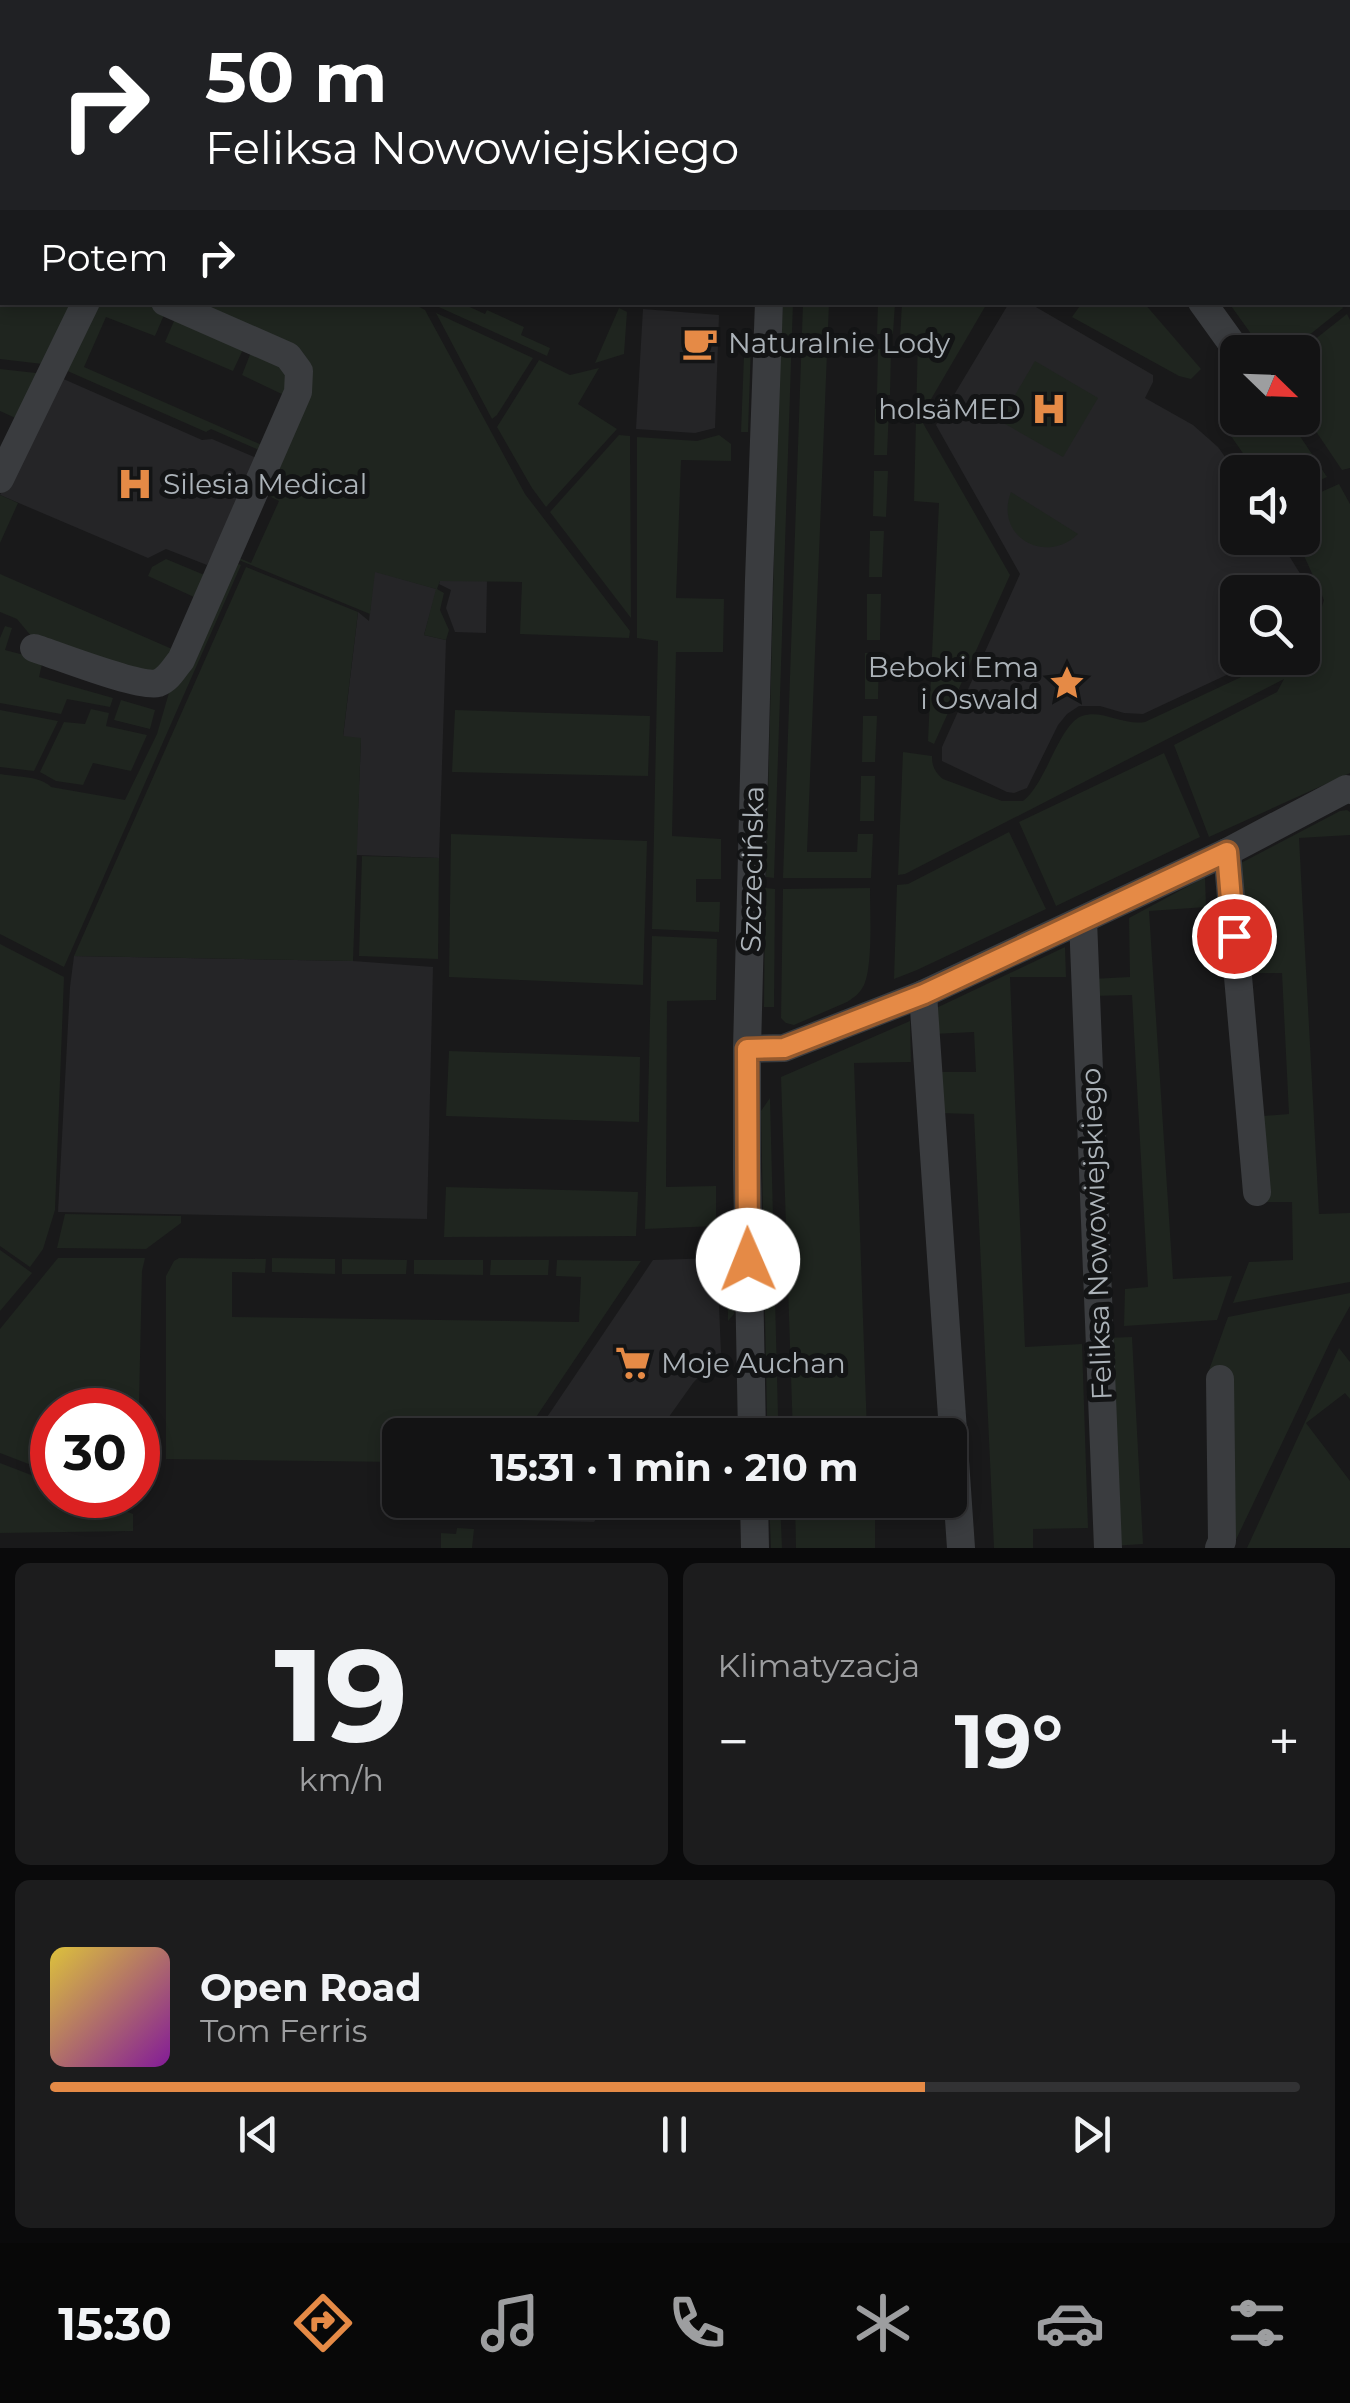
<!DOCTYPE html>
<html lang="pl">
<head>
<meta charset="utf-8">
<style>
  :root { --surface:#131314; --page:#1c1c1d; --text:#f1f3f6; --muted:#9d9ea0; --line:#323234; --accent:#e58a46 }
  body { margin:0; font-family:Montserrat,sans-serif; background:var(--page); color:var(--text); height:100vh; display:flex; flex-direction:column; font-size:38px; white-space:nowrap }
  * { box-sizing:border-box; margin:0 }
  p { font-size:32px; color:var(--muted) }
  .icon { flex:none; width:55px; height:55px; fill:none; stroke:currentColor; stroke-width:2; stroke-linecap:round; stroke-linejoin:round }
  .map { position:relative; height:1548px; overflow:hidden }
  .panel { display:flex; flex-direction:column; gap:15px; padding:15px; background:#0a0a0b; flex:1 }
  .panel>* { flex:none }
  .top-card { position:absolute; left:0px; top:0px; width:1350px; height:305px; box-shadow:0 5px 15px #0003,0 0 0 2px var(--line); background:#202124; color:#fff; overflow:hidden }
  .needle { width:65px; rotate:113deg }
  .fabs { position:absolute; left:1220px; top:335px; display:grid; gap:20px }
  .fabs a { display:grid; place-items:center; width:100px; height:100px; border-radius:15px; background:var(--surface); box-shadow:0 5px 15px #0003,0 0 0 2px var(--line); font-size:50px }
  .speed { position:absolute; left:30px; top:1388px; display:flex; gap:20px; font-size:50px; font-weight:700; text-align:center }
  .speed>* { display:grid; place-content:center; width:130px; height:130px; border-radius:50%; background:var(--surface); box-shadow:0 5px 15px #0003,0 0 0 2px var(--line); line-height:1 }
  .speed .limit { border:15px solid #d22; background:#fff; color:#111 }
  .pin { position:absolute; display:grid; place-items:center; width:85px; height:85px; color:#fff; margin:-42px; border:5px solid #fff; border-radius:50%; box-shadow:0 2px 10px #0007 }
  .me { position:absolute; width:110px; margin:-55px; rotate:359deg; stroke-linejoin:round; filter:drop-shadow(0 0 8px #0008) }
  .turn { display:flex; align-items:center; gap:35px; height:210px; padding:0 40px; font-size:45px }
  .turn .icon { width:130px; height:130px; stroke-width:2.5 }
  .turn b { display:block; font-size:70px; line-height:85px }
  .then { display:flex; align-items:center; height:95px; padding:0 40px; background:#0003; gap:20px; font-size:38px }
  .big { font-size:75px; font-weight:700; line-height:1.1 }
  .panel .card { flex:1; display:flex; flex-direction:column; justify-content:center; gap:15px; min-width:0; padding:0 35px; border-radius:15px; background:var(--page) }
  .panel .dial { align-items:center; gap:0 }
  .dial b { font-size:130px; line-height:1 }
  .song { display:flex; align-items:center; gap:30px }
  .cover { width:120px; height:120px; border-radius:15px; background:linear-gradient(135deg,hsl(50 70% 55%),hsl(290 70% 35%)) }
  .played { height:10px; border-radius:5px; background:linear-gradient(90deg,var(--accent) 70%,var(--line) 70%) }
  .keys { display:flex; justify-content:space-around; direction:ltr }
  .heat { display:flex; justify-content:space-between; align-items:center; font-size:55px; direction:ltr }
  .panel .tiles { flex:1; display:grid; gap:15px; grid-template-columns:1fr 1fr }
  .card:last-child { grid-column:span 2 }
  .trip { position:absolute; left:382px; top:1418px; width:585px; height:100px; border-radius:15px; background:var(--surface); box-shadow:0 5px 15px #0003,0 0 0 2px var(--line); font-weight:700; line-height:100px; text-align:center }
  .menu { display:flex; height:160px; justify-content:space-around; align-items:center; background:#080808; color:var(--muted) }
  .menu .icon { width:70px; height:70px }
  .menu .selected { color:var(--accent) }
  .menu b { font-size:45px; color:var(--text) }
  .map>svg:first-child { display:block }
</style>
</head>
<body>
<div class="map">
<svg width="1350" height="1548" viewBox="0 0 1350 1548">
  <rect width="100%" height="100%" fill="#19191a"/>
  <!-- built -->
  <g fill="#252527">
    <path d="M0,0H157L158,2H2V93L0,99Z"/>
    <path d="M888,0H1316L1311,2H887Z"/>
    <path d="M1009,303H1029L1153,375V382L1145,398L1193,425L1218,447L1237,474L1238,538H1278L1314,596L1315,602L1303,631L1302,592H1238V658H1290L1287,665L1281,669L1266,664L1252,663L1143,714L1124,713L1100,706H1079L1067,714L1058,725L1027,788L1014,793L1007,792L942,761V747L1020,574L936,425Z"/>
    <path d="M643,309L719,315L715,428L695,433L636,429Z"/>
    <path d="M59,377L202,440L212,439L261,460L207,565L166,549L148,558L0,495Z"/>
    <path d="M374,571L437,589L424,635L446,640L439,858L356,855L361,739L343,737L358,612L369,621Z"/>
    <path d="M487,580L486,633L455,632L446,608L451,590L439,584L440,581Z"/>
    <path d="M74,956L353,961L433,967L427,1219L58,1212L70,987Z"/>
    <path d="M717,1258L721,1353L693,1383L656,1435H535L653,1260Z"/>
    <path d="M491,1500H610L594,1522L478,1519Z"/>
  </g>
  <!-- green -->
  <g fill="#1f251f">
    <path d="M2,279V302L80,303L51,365L0,359V284Z"/>
    <path d="M410,302L425,310L525,494L630,631L629,638L520,634L522,582L440,581L437,589L444,593L440,610L449,630L446,640L424,635L436,589L375,572L370,614L234,558V556L251,563L279,501L263,493L302,366L178,303Z"/>
    <path d="M793,302L774,878L766,877L778,397L783,303Z"/>
    <path d="M94,303H159L167,308L155,336L106,317L84,367L264,446L286,396L242,375L253,347L294,371L266,453L211,429L206,432L63,369Z"/>
    <path d="M430,303H461L485,314L487,310L524,327L521,335L550,348L547,356Z"/>
    <path d="M803,303H829L807,852H857L858,834H873L871,878H783Z"/>
    <path d="M878,303H895L893,334H877Z"/>
    <path d="M975,303L986,305L920,418L1010,575L934,744L928,741L939,503L914,501L918,337L900,338L902,303Z"/>
    <path d="M1082,303H1144L1201,369L1191,379L1179,376L1072,317Z"/>
    <path d="M1229,303H1340L1343,308L1288,352H1264Z"/>
    <path d="M619,308L627,312L624,354L595,363Z"/>
    <path d="M436,313L533,358L497,415L492,419Z"/>
    <path d="M177,314L246,343L233,371L165,342Z"/>
    <path d="M1347,314L1350,320V468L1342,470L1303,412L1302,352H1299Z"/>
    <path d="M745,330L751,345L748,432H741Z"/>
    <path d="M878,349H891L890,395H877Z"/>
    <path d="M539,360L570,375L599,368L578,404L617,429L546,507L532,488L497,427Z"/>
    <path d="M1035,361L1098,398L1063,457L1000,421Z"/>
    <path d="M0,369L45,374L22,421L0,411Z"/>
    <path d="M1237,405L1238,418H1288L1327,477L1303,488L1302,472H1256L1231,436L1218,423Z"/>
    <path d="M875,409H889L887,455H874Z"/>
    <path d="M619,435L630,436L631,618L550,512Z"/>
    <path d="M719,435L731,444V461L681,460L676,598L724,599L723,652H676L672,836L721,839V879H696V902H720L719,932L652,929L658,641L637,638V437L697,441Z"/>
    <path d="M874,471H888L886,517L873,516Z"/>
    <path d="M1339,484L1350,504V773L1209,837L1174,745L1277,692L1284,679L905,874L898,875L903,752L932,756C932,767 935,772 943,779L1002,801H1023C1046,784 1059,724 1082,716C1102,709 1124,726 1145,722L1252,672C1265,670 1276,679 1289,674L1299,658H1302L1303,650L1317,622L1324,600L1296,538H1302L1303,500Z"/>
    <path d="M1011,492L1078,534C1045,566 994,536 1011,492Z"/>
    <path d="M0,495L18,503L0,543Z"/>
    <path d="M870,531H884L882,577H869Z"/>
    <path d="M166,559L202,574L211,575L162,674L37,643L17,619L0,612V574L172,649L194,597L148,576L152,567Z"/>
    <path d="M229,560L241,565L64,967L0,934V774C16,777 41,776 51,787L125,800L157,734L173,679Z"/>
    <path d="M246,567L358,612L343,736L361,738L353,961L74,956Z"/>
    <path d="M867,594H881L880,640H867Z"/>
    <path d="M5,626L12,628L5,650L43,660L39,677L113,698L110,707L67,699L61,714L0,703V638Z"/>
    <path d="M865,653H879L878,699H865Z"/>
    <path d="M121,700L155,710L150,729L114,720Z"/>
    <path d="M91,709L109,713L106,726L147,735L131,771L93,763L83,785L56,781L40,772L64,722L85,724Z"/>
    <path d="M0,710L58,721L34,771L0,767Z"/>
    <path d="M455,710L650,716L648,776L452,772Z"/>
    <path d="M863,716H877L875,762H862Z"/>
    <path d="M1164,753L1200,837L1056,906L1019,822Z"/>
    <path d="M861,776H875L874,821H860Z"/>
    <path d="M1347,810L1350,812V835L1299,838L1319,1214L1350,1213V1282L1233,1303L1249,1262L1293,1260L1292,1202H1264L1263,1116L1289,1114L1282,973H1248L1239,864L1340,811Z"/>
    <path d="M1009,832L1046,909L917,970L894,979L897,885L908,884Z"/>
    <path d="M451,834L647,841L643,985L449,977Z"/>
    <path d="M362,856L439,858L438,959L359,956Z"/>
    <path d="M1205,877L1206,907L1149,911L1173,1279L1232,1276L1217,1320L1124,1326L1125,1289L1148,1287L1132,995L1092,996L1091,979L1130,977L1129,918Z"/>
    <path d="M765,888L775,889L774,1007H764Z"/>
    <path d="M870,888C870,912 873,965 864,985C860,993 855,997 847,1002L794,1025L786,1023L781,1018L783,889Z"/>
    <path d="M652,936L717,939L716,1000L667,1001L666,1187L716,1186V1226L645,1229Z"/>
    <path d="M0,944L64,977L55,1210L43,1249L30,1267L0,1246Z"/>
    <path d="M1065,947L1066,977H1010L1025,1347L1082,1344L1088,1528L1033,1529V1548H994L974,1114L938,1113L937,1072H976L974,1032L933,1034L932,1010Z"/>
    <path d="M910,1021L911,1062L854,1063L867,1432L929,1431V1435H793L781,1077Z"/>
    <path d="M449,1051L640,1057L639,1122L446,1116Z"/>
    <path d="M770,1098L778,1416H767L761,1111Z"/>
    <path d="M446,1187L638,1192L636,1236L444,1237Z"/>
    <path d="M65,1214L181,1216V1223L146,1249L57,1248Z"/>
    <path d="M0,1250L32,1273L0,1311Z"/>
    <path d="M727,1254L733,1264L734,1314L728,1321Z"/>
    <path d="M58,1258H145L142,1271L138,1446V1410H52V1473L0,1453V1329Z"/>
    <path d="M179,1258L266,1259L265,1273L232,1272V1317L579,1322L581,1277L556,1276L557,1260L641,1261L524,1435H400V1462L166,1459V1276L174,1261Z"/>
    <path d="M272,1258L335,1259V1274L272,1272Z"/>
    <path d="M342,1259L407,1260L406,1274H342Z"/>
    <path d="M414,1260H483V1275L414,1274Z"/>
    <path d="M491,1260H549L548,1275H490Z"/>
    <path d="M1350,1293V1306L1331,1340L1232,1548L1208,1373L1228,1317Z"/>
    <path d="M1132,1337L1143,1544L1112,1546L1105,1338Z"/>
    <path d="M1339,1348L1350,1362V1399L1345,1393L1306,1423L1350,1481V1548H1247Z"/>
    <path d="M0,1463L52,1483V1495H84L133,1514V1531L0,1533Z"/>
    <path d="M447,1500H481L468,1518H446Z"/>
    <path d="M769,1500H780L782,1548H771Z"/>
    <path d="M795,1500H932L933,1516L875,1518V1548H796Z"/>
    <path d="M457,1528L474,1529L472,1548H441V1533L456,1534Z"/>
  </g>
  <g fill="none" stroke-linecap="round" stroke-linejoin="round">
    <!-- minor -->
    <g stroke="#3a3c3f" stroke-width="28">
      <path d="M478,0L483,2"/>
      <path d="M226,2L227,0"/>
      <path d="M267,2L268,0"/>
      <path d="M813,2V0"/>
      <path d="M0,109L2,104"/>
      <path d="M0,146L2,148"/>
      <path d="M1202,302L1238,352"/>
      <path d="M0,479L86,302"/>
      <path d="M34,648C57,655 139,688 158,683C169,679 174,668 181,660L298,392L299,371L288,356L165,302"/>
      <path d="M1227,852L1257,1192"/>
      <path d="M1083,920L1108,1548"/>
      <path d="M923,994L961,1548"/>
      <path d="M747,1049L784,1048L923,994L1227,852L1346,789L1350,790"/>
      <path d="M752,1435L747,1170V1049L759,580L769,302"/>
      <path d="M754,1500L755,1548"/>
      <path d="M1219,1548L1222,1541L1220,1379"/>
    </g>
  </g>
  <g fill="none" stroke-linecap="round" stroke-linejoin="round">
    <defs>
      <path id="route" d="M748,1260L747,1049L784,1048L924,994L1227,852L1234,936"/>
    </defs>
    <!-- route casing -->
    <use href="#route" stroke="#955a2e" stroke-width="25"/>
    <!-- route -->
    <use href="#route" stroke="#e58a46" stroke-width="18"/>
  </g>
  <!-- icons -->
  <defs>
    <symbol id="cafe-bare" viewBox="-9 -9 18 18"><path d="M-5.5-4.5H6V0H3Q3 3.5 0 3.5H-2.5Q-5.5 3.5-5.5 0ZM3-3.2v2h1.7v-2ZM-6 4.5H4V6H-6Z" fill="#e58a46" stroke="#131415" stroke-width="2.5" paint-order="stroke"/></symbol>
    <symbol id="hospital-bare" viewBox="-9 -9 18 18"><path d="M-5-5h3v3.5h4V-5h3V5h-3V1.5h-4V5h-3Z" fill="#e58a46" stroke="#131415" stroke-width="2.5" paint-order="stroke"/></symbol>
    <symbol id="sight-bare" viewBox="-9 -9 18 18"><path d="M0-6L1.8-2.2L6-1.7L2.9 1.2L3.7 5.4L0 3.3L-3.7 5.4L-2.9 1.2L-6-1.7L-1.8-2.2Z" fill="#e58a46" stroke="#131415" stroke-width="2.5" paint-order="stroke"/></symbol>
    <symbol id="supermarket-bare" viewBox="-9 -9 18 18"><path d="M-6-5.5h2.5l.6 2H6L4.5 2H-2.5L-4.4-4H-6ZM-1.5 3.2a1.3 1.3 0 1 0 .1 0ZM3 3.2a1.3 1.3 0 1 0 .1 0Z" fill="#e58a46" stroke="#131415" stroke-width="2.5" paint-order="stroke"/></symbol>
  </defs>
  <g fill-rule="evenodd">
    <use href="#cafe-bare" x="675" y="318" width="50" height="50"/>
    <use href="#hospital-bare" x="1024" y="384" width="50" height="50"/>
    <use href="#hospital-bare" x="110" y="459" width="50" height="50"/>
    <use href="#sight-bare" x="1042" y="658" width="50" height="50"/>
    <use href="#supermarket-bare" x="608" y="1338" width="50" height="50"/>
  </g>
  <g text-anchor="middle" dominant-baseline="central" stroke-width="10" stroke-linejoin="round" paint-order="stroke">
    <!-- poi labels -->
    <g font-size="28" fill="#acb3b9" stroke="#131415" text-anchor="start">
      <text x="728" y="343">Naturalnie Lody</text>
      <text x="1021" y="409" text-anchor="end">holsäMED</text>
      <text x="163" y="484">Silesia Medical</text>
      <text x="1039" y="667" text-anchor="end">Beboki Ema<tspan x="1039" dy="32">i Oswald</tspan></text>
      <text x="661" y="1363">Moje Auchan</text>
    </g>
    <!-- street labels -->
    <g font-size="28" fill="#acb3b9" stroke="#131415">
      <text transform="translate(752 869) rotate(-89)">Szczecińska</text>
      <text transform="translate(1096 1234) rotate(-92)">Feliksa Nowowiejskiego</text>
    </g>
  </g>
</svg>
<div class="fabs">
<a><svg class="needle" viewBox="-14 -14 28 28"><path d="M0-13l5 13h-10z" fill="#e53935"/><path d="M0 13l5-13h-10z" fill="#9d9ea0"/></svg></a>
<a><svg class="icon" aria-label="sound" viewBox="0 0 24 24"><path d="M4 9h4l5-4v14l-5-4H4zM17 9q2 3 0 6"/></svg></a>
<a><svg class="icon" aria-label="search" viewBox="0 0 24 24"><circle cx="10" cy="10" r="6"/><path d="M15 15l6 6"/></svg></a>
</div>
<div class="speed"><div class="limit">30</div></div>
<div class="pin" style="left:1234px;top:936px;background:#d93025"><svg class="icon" aria-label="arrive" viewBox="0 0 24 24"><path d="M6 21V4h12l-3 4 3 4H6"/></svg></div>
<svg class="me" style="left:748px;top:1260px" viewBox="-20 -20 40 40"><circle r="19" fill="#fff"/><path d="M0-13L10 11 0 6-10 11z" fill="#e58a46"/></svg>
<div class="trip">15:31 · 1 min · 210 m</div>
<div class="top-card">
<div class="turn"><svg class="icon" aria-label="right" viewBox="0 0 24 24"><path d="M7 20v-9h11M14 6l5 5-5 5"/></svg><div><b>50 m</b>Feliksa Nowowiejskiego</div></div>
<div class="then">Potem<svg class="icon" aria-label="right" viewBox="0 0 24 24"><path d="M7 20v-9h11M14 6l5 5-5 5"/></svg></div>
</div>
</div>
<section class="panel">
<div class="tiles">
<div class="card dial"><b>19</b><p>km/h</p></div>
<div class="card"><p>Klimatyzacja</p>
<div class="heat"><a>−</a><b class="big">19°</b><a>+</a></div>
</div>
<div class="card">
<div class="song"><i class="cover"></i><div><b>Open Road</b><p>Tom Ferris</p></div></div>
<div class="played"></div>
<div class="keys"><svg class="icon" aria-label="previous" viewBox="0 0 24 24"><path d="M18 5L8 12l10 7zM5 5v14"/></svg><svg class="icon" aria-label="pause" viewBox="0 0 24 24"><path d="M8 5v14M16 5v14"/></svg><svg class="icon" aria-label="next" viewBox="0 0 24 24"><path d="M6 5l10 7-10 7zM19 5v14"/></svg></div>
</div>
</div>
</section>
<nav class="menu">
<b>15:30</b>
<svg class="icon selected" aria-label="directions" viewBox="0 0 24 24"><path d="M12 3l9 9-9 9-9-9zM9 14v-3h6M13 9l2 2-2 2"/></svg>
<svg class="icon" aria-label="music" viewBox="0 0 24 24"><path d="M9 18V5l10-2v13"/><circle cx="6" cy="18" r="3"/><circle cx="16" cy="16" r="3"/></svg>
<svg class="icon" aria-label="phone" viewBox="0 0 24 24"><path d="M5 4h4l2 5-3 2q2 4 5 5l2-3 5 2v4C11 20 4 13 5 4z"/></svg>
<svg class="icon" aria-label="climate" viewBox="0 0 24 24"><path d="M12 3v18M4 7l16 10M4 17L20 7"/></svg>
<svg class="icon" aria-label="car" viewBox="0 0 24 24"><path d="M5 17H2v-5l4-1 3-4h7l3 4 3 1v5h-3M9 17h6M6 11h13"/><circle cx="7" cy="17" r="2"/><circle cx="17" cy="17" r="2"/></svg>
<svg class="icon" aria-label="filters" viewBox="0 0 24 24"><path d="M4 7h16M4 17h16"/><circle cx="9" cy="7" r="2"/><circle cx="15" cy="17" r="2"/></svg>
</nav>
</body>
</html>
